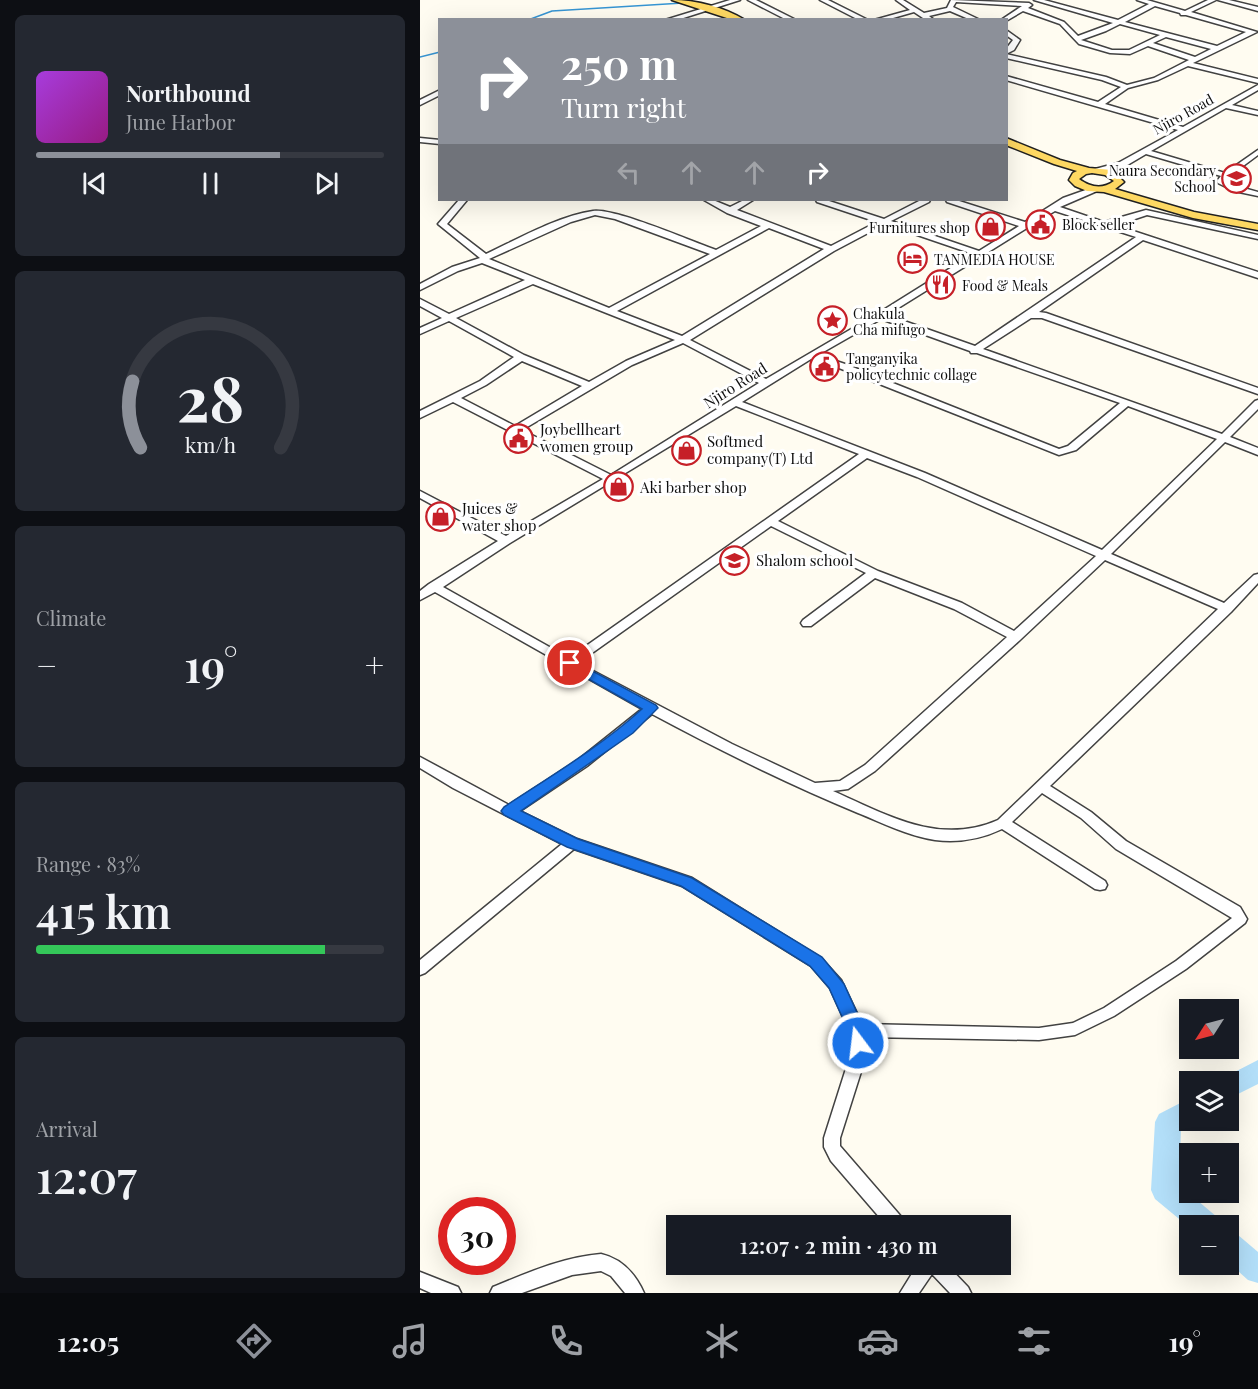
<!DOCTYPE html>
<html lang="en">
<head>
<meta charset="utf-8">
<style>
  :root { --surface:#171b24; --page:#242831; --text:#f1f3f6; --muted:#9ea1a6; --line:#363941; --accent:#8c9099 }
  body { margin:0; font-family:"Playfair Display",serif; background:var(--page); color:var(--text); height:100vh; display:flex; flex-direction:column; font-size:22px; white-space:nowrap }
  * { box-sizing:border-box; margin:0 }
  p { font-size:20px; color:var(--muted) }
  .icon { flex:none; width:33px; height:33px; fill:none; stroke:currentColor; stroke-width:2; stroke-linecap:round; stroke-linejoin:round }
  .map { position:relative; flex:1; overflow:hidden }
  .panel { display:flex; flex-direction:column; gap:15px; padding:15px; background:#0d0f14; width:420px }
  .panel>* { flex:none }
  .hud { position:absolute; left:18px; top:18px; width:570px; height:183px; border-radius:0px; box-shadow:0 6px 24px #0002; background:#8c9099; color:#fff; overflow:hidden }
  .needle { width:39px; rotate:234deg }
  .tools { position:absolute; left:759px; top:999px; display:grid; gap:12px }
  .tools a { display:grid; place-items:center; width:60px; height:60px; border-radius:0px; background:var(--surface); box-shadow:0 6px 24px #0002; font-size:30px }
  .speed { position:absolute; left:18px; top:1197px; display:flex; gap:12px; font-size:30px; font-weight:700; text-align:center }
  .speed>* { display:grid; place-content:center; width:78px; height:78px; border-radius:50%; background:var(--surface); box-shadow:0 6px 24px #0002; line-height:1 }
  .speed .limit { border:9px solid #d22; background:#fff; color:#111 }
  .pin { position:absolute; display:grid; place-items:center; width:51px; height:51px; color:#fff; margin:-26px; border:3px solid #fff; border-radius:50%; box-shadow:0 2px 6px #0007 }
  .me { position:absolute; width:66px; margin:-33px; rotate:345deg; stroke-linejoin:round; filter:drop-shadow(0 0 4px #0008) }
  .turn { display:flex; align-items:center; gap:21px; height:126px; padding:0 24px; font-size:27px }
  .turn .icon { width:78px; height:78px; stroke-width:2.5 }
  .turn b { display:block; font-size:42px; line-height:51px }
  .lanes { display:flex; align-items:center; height:57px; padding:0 24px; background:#0003; justify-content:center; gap:30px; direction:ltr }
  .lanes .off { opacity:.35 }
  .big { font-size:45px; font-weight:600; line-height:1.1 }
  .panel .tile { flex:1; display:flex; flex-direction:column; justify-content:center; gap:9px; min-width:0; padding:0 21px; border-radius:9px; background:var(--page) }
  .panel .dial { align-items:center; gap:0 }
  .dial svg { height:156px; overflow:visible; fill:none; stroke:var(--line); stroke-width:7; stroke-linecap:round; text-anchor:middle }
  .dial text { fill:var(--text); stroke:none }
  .song { display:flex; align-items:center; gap:18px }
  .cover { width:72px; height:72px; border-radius:9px; background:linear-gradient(135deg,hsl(280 70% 55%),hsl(310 70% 35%)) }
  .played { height:6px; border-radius:3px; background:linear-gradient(90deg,var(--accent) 70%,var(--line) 70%) }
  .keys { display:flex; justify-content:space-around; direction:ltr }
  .heat { display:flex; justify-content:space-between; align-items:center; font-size:33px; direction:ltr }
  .charge { height:9px; border-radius:4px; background:linear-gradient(90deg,#34c759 83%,var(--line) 0) }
  .trip { position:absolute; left:246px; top:1215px; width:345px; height:60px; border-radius:0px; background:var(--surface); box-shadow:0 6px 24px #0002; font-weight:600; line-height:60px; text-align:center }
  .dock { display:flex; height:96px; justify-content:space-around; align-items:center; background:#090b0e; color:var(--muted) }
  .dock .icon { width:42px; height:42px }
  .dock .selected { color:var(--accent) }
  .dock b { font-size:27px; color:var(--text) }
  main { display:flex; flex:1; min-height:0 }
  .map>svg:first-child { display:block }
</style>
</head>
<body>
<main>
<section class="panel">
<div class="tile">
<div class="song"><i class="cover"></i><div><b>Northbound</b><p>June Harbor</p></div></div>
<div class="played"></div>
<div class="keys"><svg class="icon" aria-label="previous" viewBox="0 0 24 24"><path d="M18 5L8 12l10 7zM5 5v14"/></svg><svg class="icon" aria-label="pause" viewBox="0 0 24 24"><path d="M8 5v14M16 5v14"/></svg><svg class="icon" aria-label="next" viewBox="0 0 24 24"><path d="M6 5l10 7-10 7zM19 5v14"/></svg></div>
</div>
<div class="tile dial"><svg viewBox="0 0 100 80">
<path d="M14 69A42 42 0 1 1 86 69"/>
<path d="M14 69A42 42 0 0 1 10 35" stroke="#8c9099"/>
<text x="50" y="56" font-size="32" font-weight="700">28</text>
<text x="50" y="72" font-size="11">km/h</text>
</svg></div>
<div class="tile"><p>Climate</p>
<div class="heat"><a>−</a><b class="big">19°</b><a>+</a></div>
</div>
<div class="tile"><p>Range · 83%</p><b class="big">415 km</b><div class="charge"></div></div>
<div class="tile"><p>Arrival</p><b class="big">12:07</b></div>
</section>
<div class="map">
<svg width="838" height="1293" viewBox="0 0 838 1293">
  <rect width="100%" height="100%" fill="#fffcf1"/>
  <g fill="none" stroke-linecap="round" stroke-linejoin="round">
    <!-- stream -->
    <g stroke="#3795d3" stroke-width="1.5">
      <path d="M108,20L132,11L263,3"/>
      <path d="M0,57L20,52"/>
    </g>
    <!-- river -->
    <g fill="#b3dff9" fill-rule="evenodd">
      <path d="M838,1060V1084L808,1099V1082L799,1080Z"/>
      <path d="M770,1098V1120H773L761,1128L759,1185L797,1217L801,1226H770V1228L735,1199L731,1190L735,1122L739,1114Z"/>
      <path d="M808,1231L818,1235L838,1252V1283L828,1280L808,1262Z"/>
    </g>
    <defs>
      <g id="minor">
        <path d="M310,0H320L257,20H245Z"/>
        <path d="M328,0H336L376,20H367Z"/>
        <path d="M400,0H408L448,20H439Z"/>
        <path d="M476,0H483L504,13L527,8L531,0L609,3L612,5L608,8L644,22L658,36L693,23L614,0H624L698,20L729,4L717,0H727L765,11L788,0H796L771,12L837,32L773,63L838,79V83L768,66L738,80L708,88L685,104L763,127L838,85V90L812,105L838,111V115L806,108L731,151L805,173L838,150V155L815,172L806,180L820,187L838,192V196L814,191L798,183L797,181L801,176L726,154L704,167L675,173V169L698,163L758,130L586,80V76L678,102L701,87L682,80L586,58V54L686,77L707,85L734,78L769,60L728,46L710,54L690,53L659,44L640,24L603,11L586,21V20H581L602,6L536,2L533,7L560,20H551L530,11L509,16L514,20H506L494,12L466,20H454L490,10ZM735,6L760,13L761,15H766L826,32L797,46L705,22ZM700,24L740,35L709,50H692L661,40L686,31ZM746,37L791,49L775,57L733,43Z"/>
        <path d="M798,0H809L838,7V11Z"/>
        <path d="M586,30L600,40L594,50L586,54V49L593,40L586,35Z"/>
        <path d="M20,90V95L0,105V100Z"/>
        <path d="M0,138L20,140V144L0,142Z"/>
        <path d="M674,187H677V191L640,207L684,222L726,210L838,235V239L727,215L706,222L692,224L838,272V278L723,240L619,312L626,313L838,388V394L622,318H611L563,349L802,434L835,401L838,400V409L810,437L838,448V455L805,442L691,554L804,603L834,575L838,574V583L811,612L630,786L671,812L706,841L820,907L827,919L825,923L766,969L694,1016L655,1035L619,1040L445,1037L446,1056L420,1138V1146L484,1220L486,1226H467L411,1161L404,1147V1138L430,1056L429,1030L410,988L391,966L262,886L154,849L5,973L0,975V960L142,844L33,788L0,768V757L89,805L158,760L222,709L15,592L0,600V591L9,584L78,541L0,498V491L86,536L183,479L33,402L0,418V411L60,381L94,357L29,321L0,334V328L22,318L0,306V299L29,314L105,280L62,263L38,271L0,290V284L32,267L60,258L18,224L39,200H47L27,224L66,254C98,239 138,216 173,211C195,208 271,241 296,250L341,226L307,213L284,200H293L310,207L324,200H333L317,210L411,246L457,222L397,202L396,200H406L464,219L501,200H510L509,202L471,221L559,251L599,226L527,202L526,200H536L605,222L643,198ZM635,211L716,237L555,346L467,315L607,228H611V225ZM175,215L195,219L290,254L189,308L69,259L151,222ZM465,224L553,254L457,314L346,379L270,340L414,251ZM349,228L404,249L262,336L197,311ZM113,284L255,340L206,361L169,382L104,355L36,318ZM461,319L550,351L551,353H557L700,403L648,446L639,449L425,364L398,355ZM263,343L339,383L191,475L102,430L212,365ZM391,359L419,368L639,455L656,450L708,406L797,439L682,550L505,473L322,402ZM102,361L162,386L95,426L41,398L66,385ZM316,406L439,454L149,658L23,587L90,543ZM447,458L497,477L676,556L594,631L542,603L458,571L358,521ZM351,526L446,573L383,620L381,623L383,626H391L455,578L534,609L587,637L445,765L420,781L395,783L312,744L158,663ZM685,560L798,609L578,820C519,846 467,815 413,791L428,789L455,771L600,640ZM232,714C299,750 368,784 438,813C463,823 488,836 515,840C539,843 561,839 582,829L675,889L680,890L685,889L687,885L685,881L592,822L622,793L661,818L696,849L812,918L756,961L684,1008L653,1023L619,1028L442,1024L421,980L401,958L272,878L157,839L100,811L167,766Z"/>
        <path d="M181,1254C202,1259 215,1273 224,1293H205L191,1276L181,1271L152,1275L102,1293H70L73,1287C107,1273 143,1257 181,1254Z"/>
        <path d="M498,1264H526L548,1287L551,1293H530L512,1274L499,1293H480Z"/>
        <path d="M0,1272L38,1287L41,1293H11L0,1288Z"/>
      </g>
      <g id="major">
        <path d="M252,0C276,0 304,7 325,20H313Z"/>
        <path d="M586,138L640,160L669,168L692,170L704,182L695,189L774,212L838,224V230L773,218L684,192L667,191L655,186L649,180L653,173L657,171L634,164L586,145ZM672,173L685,175L694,181C682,190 670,187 659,179L666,174Z"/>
      </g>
    </defs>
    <!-- minor casing -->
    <use href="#minor" stroke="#424242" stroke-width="3"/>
    <!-- major casing -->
    <use href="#major" stroke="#202020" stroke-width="3"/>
    <!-- minor -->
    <use href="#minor" fill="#fff" fill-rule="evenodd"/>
    <!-- major -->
    <use href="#major" fill="#fed862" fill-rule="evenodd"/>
  </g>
  <!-- route -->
  <path fill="#1a73e8" stroke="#114b97" stroke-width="1.5" d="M150,659L236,705L238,708L213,733L101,811L158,839L272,878L402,957L424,984L445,1030L446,1043L444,1048L438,1050L431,1048L428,1030L409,988L390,966L261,886L147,847L84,815L81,811L84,807C131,776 180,747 222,709L145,666L143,663L145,660Z"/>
  <!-- icons -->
  <defs>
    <symbol id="school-ring" viewBox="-11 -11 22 22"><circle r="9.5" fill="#fff" stroke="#c62028" stroke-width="1.5"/><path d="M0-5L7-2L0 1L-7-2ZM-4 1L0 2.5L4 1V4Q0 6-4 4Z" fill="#c62028"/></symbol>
    <symbol id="civic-ring" viewBox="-11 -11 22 22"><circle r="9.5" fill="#fff" stroke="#c62028" stroke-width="1.5"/><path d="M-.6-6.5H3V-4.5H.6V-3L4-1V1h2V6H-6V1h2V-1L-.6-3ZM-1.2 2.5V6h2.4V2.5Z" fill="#c62028"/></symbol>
    <symbol id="shop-ring" viewBox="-11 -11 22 22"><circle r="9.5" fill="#fff" stroke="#c62028" stroke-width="1.5"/><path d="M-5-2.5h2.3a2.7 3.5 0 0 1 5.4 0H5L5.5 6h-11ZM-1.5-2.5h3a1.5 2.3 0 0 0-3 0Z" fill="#c62028"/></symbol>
    <symbol id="hotel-ring" viewBox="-11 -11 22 22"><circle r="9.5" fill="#fff" stroke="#c62028" stroke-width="1.5"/><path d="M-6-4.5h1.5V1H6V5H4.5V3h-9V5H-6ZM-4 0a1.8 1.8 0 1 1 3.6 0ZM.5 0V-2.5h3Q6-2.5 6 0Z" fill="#c62028"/></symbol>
    <symbol id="restaurant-ring" viewBox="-11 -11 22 22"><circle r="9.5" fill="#fff" stroke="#c62028" stroke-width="1.5"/><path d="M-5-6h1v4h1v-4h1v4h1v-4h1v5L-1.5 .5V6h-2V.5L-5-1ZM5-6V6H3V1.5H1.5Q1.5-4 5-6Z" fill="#c62028"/></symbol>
    <symbol id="sight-ring" viewBox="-11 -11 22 22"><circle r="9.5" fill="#fff" stroke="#c62028" stroke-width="1.5"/><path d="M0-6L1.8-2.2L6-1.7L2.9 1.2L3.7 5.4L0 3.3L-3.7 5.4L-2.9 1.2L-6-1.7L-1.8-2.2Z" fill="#c62028"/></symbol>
  </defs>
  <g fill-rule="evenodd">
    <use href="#school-ring" x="800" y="162" width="33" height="33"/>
    <use href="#civic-ring" x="604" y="208" width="33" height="33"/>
    <use href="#shop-ring" x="554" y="210" width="33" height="33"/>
    <use href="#hotel-ring" x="476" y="242" width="33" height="33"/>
    <use href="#restaurant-ring" x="504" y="268" width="33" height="33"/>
    <use href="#sight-ring" x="396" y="304" width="33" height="33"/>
    <use href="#civic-ring" x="388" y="350" width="33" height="33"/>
    <use href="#civic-ring" x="82" y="422" width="33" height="33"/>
    <use href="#shop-ring" x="250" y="434" width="33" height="33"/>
    <use href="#shop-ring" x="182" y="470" width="33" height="33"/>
    <use href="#shop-ring" x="4" y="500" width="33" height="33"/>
    <use href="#school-ring" x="298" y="544" width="33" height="33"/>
  </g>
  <g text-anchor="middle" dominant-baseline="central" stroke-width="6" stroke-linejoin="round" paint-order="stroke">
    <!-- far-street labels -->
    <g font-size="14" fill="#0f0f0f" stroke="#fff">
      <text transform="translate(763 114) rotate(-29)">Njiro Road</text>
    </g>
    <!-- far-poi labels -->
    <g font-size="14" fill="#0f0f0f" stroke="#fff" text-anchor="start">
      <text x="796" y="170" text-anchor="end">Naura Secondary<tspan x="796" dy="16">School</tspan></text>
      <text x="642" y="224">Block seller</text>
      <text x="550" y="227" text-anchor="end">Furnitures shop</text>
      <text x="514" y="259">TANMEDIA HOUSE</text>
      <text x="542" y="285">Food &amp; Meals</text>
      <text x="433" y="313">Chakula<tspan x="433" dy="16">Cha mifugo</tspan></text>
      <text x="426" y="358">Tanganyika<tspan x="426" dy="16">policytechnic collage</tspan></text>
    </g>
    <!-- street labels -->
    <g font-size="15" fill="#0f0f0f" stroke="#fff">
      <text transform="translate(315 385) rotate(-32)">Njiro Road</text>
    </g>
    <!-- poi labels -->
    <g font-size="15" fill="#0f0f0f" stroke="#fff" text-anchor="start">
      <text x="120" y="429">Joybellheart<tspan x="120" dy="17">women group</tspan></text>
      <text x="287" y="441">Softmed<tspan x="287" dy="17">company(T) Ltd</tspan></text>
      <text x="220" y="487">Aki barber shop</text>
      <text x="42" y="508">Juices &amp;<tspan x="42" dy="17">water shop</tspan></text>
      <text x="336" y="560">Shalom school</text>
    </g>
  </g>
</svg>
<div class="tools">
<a><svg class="needle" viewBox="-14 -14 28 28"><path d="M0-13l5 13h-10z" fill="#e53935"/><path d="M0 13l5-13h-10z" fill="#9ea1a6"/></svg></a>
<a><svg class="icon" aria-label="layers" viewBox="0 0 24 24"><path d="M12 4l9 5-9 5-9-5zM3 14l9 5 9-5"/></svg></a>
<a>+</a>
<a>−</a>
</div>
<div class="speed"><div class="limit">30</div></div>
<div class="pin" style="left:150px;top:663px;background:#d93025"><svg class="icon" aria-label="arrive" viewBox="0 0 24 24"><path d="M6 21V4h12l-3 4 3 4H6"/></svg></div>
<svg class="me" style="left:438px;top:1043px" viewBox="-20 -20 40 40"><circle r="17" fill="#1a73e8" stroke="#fff" stroke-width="3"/><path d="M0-11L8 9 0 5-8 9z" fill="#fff"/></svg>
<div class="trip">12:07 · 2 min · 430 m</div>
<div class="hud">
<div class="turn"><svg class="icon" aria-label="right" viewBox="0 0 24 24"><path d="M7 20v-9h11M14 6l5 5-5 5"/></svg><div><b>250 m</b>Turn right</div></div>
<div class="lanes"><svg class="icon off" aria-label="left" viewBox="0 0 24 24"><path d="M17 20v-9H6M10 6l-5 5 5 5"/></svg><svg class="icon off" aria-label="ahead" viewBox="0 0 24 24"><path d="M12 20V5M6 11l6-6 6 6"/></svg><svg class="icon off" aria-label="ahead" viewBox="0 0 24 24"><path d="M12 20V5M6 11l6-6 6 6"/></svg><svg class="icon" aria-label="right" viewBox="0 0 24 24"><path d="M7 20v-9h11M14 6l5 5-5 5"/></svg></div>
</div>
</div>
</main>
<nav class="dock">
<b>12:05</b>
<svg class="icon selected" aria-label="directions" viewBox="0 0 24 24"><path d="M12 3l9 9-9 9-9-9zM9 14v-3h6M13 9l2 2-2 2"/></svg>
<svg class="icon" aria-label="music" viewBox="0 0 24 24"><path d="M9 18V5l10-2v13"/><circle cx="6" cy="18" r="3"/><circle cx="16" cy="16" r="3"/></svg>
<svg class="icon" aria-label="phone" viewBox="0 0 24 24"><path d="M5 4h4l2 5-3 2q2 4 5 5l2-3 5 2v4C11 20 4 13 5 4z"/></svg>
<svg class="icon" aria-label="climate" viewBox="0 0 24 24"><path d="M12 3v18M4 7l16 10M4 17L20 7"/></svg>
<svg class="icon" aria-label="car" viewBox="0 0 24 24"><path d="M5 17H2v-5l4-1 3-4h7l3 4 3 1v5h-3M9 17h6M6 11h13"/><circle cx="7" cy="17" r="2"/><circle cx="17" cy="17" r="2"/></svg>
<svg class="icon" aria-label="filters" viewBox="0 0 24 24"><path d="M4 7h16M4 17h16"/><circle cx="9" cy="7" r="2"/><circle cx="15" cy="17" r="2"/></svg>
<b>19°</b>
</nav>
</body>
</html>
